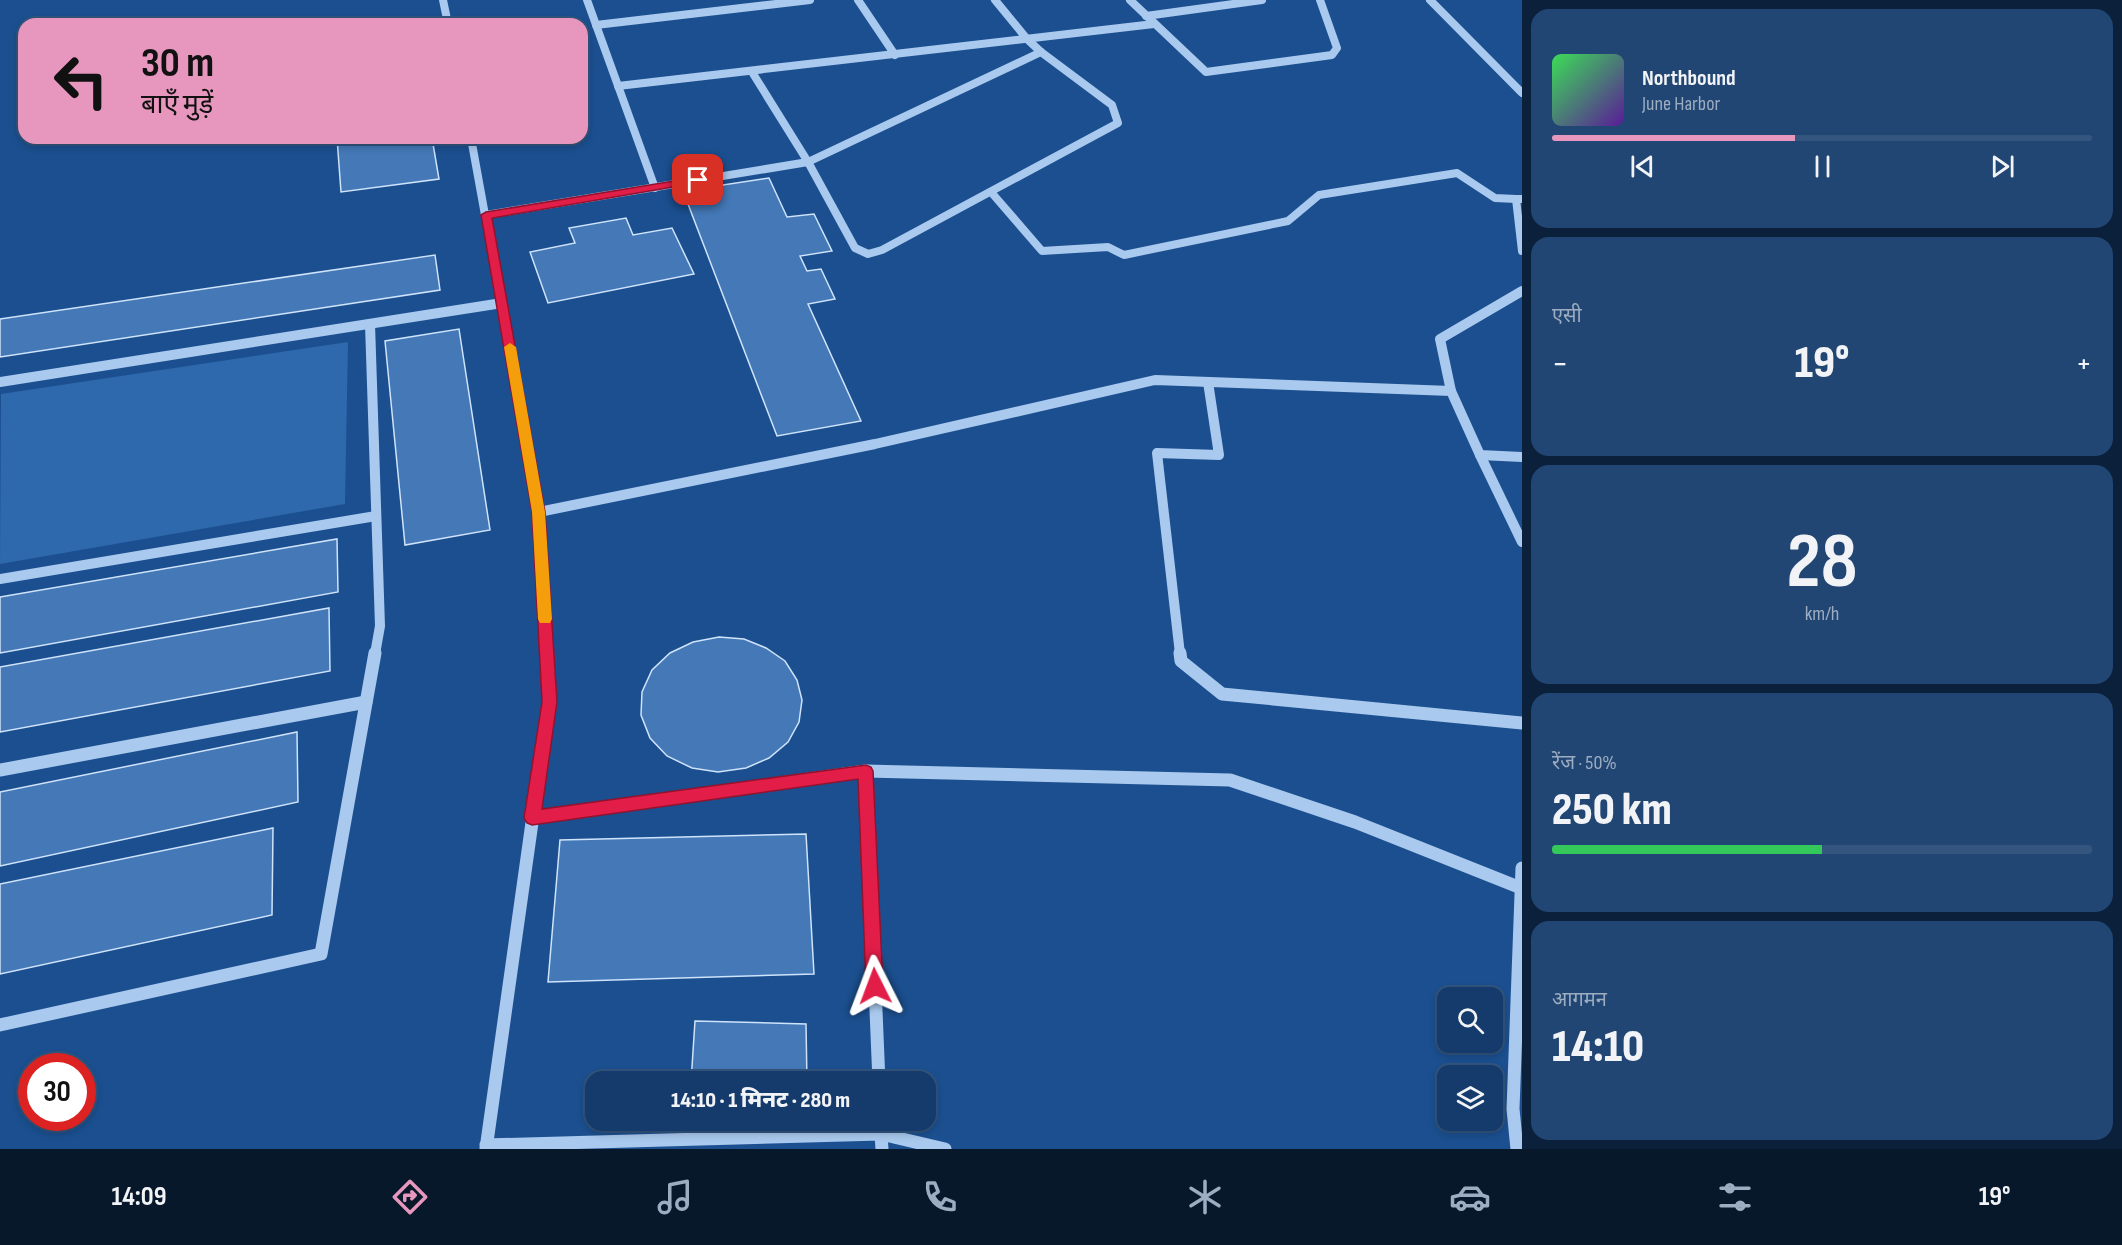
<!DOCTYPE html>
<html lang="hi">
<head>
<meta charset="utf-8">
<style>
  :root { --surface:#143b6b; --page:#214673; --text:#f1f3f6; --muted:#9dadc1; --line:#33557e; --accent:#e797bd }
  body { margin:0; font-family:"Sofia Sans Condensed","Noto Sans Devanagari",sans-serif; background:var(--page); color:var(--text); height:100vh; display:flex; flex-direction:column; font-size:22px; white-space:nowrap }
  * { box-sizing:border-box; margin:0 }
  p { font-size:20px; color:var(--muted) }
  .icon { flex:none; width:33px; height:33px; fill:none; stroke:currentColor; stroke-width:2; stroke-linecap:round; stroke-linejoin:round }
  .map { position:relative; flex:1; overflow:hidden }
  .sheet { display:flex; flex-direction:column; gap:9px; padding:9px; background:#0b203b; width:600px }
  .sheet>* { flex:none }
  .banner { position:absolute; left:18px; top:18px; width:570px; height:126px; border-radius:18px; box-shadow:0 3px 9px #0003,0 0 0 2px var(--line); background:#e797bd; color:#111; overflow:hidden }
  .tools { position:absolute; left:1437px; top:987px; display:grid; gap:12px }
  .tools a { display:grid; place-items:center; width:66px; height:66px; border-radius:12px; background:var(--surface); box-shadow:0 3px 9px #0003,0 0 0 2px var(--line); font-size:30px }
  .speed { position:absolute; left:18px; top:1053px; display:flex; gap:12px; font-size:30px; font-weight:700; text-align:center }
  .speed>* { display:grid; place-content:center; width:78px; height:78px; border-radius:50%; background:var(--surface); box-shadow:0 3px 9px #0003,0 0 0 2px var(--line); line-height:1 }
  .speed .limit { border:9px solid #d22; background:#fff; color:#111 }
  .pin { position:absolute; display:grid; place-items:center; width:51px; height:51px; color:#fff; margin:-26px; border-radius:12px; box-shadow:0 3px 9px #0006 }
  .me { position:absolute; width:66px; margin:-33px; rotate:357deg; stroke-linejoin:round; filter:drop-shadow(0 0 4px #0008) }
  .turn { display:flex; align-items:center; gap:21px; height:126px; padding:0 24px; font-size:27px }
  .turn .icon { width:78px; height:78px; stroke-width:2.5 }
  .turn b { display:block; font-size:42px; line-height:51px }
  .big { font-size:45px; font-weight:800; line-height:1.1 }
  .sheet .widget { flex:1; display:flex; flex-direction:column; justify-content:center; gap:9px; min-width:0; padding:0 21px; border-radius:18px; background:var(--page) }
  .sheet .dial { align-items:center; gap:0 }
  .dial b { font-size:78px; line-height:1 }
  .song { display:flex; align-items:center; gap:18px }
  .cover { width:72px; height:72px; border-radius:9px; background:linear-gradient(135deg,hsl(130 70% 55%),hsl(270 70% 35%)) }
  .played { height:6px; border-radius:3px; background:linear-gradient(90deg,var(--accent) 45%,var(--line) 45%) }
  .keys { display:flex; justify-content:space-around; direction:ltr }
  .heat { display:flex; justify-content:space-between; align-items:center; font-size:33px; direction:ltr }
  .charge { height:9px; border-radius:4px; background:linear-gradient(90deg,#34c759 50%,var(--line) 0) }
  .trip { position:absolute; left:585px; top:1071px; width:351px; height:60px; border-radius:18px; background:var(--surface); box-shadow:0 3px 9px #0003,0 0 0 2px var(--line); font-weight:800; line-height:60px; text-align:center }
  .menu { display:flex; height:96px; justify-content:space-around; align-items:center; background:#08182b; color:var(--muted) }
  .menu .icon { width:42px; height:42px }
  .menu .active { color:var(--accent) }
  .menu b { font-size:27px; color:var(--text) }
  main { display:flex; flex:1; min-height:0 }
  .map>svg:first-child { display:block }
</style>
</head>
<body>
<main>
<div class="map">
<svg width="1522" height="1149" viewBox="0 0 1522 1149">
  <rect width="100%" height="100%" fill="#1b4f8f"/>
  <!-- green -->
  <path fill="#2e69ad" d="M348,342L345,504L0,564L1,394Z"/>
  <!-- building -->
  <g fill="#4478b7" stroke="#cfe3fa" stroke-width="1.5">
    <path d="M337,138H432L439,179L341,192Z"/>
    <path d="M769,178L787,217L814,214L832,251L800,256L807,271L821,269L835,299L808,304L861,421L777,436L683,191Z"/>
    <path d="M626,218L633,235L672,228L694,274L548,303L530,252L575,243L569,228Z"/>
    <path d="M435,255L440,290L0,357V319Z"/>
    <path d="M459,329L490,530L405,545L385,341Z"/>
    <path d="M337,539L338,592L0,653V597Z"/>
    <path d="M329,608L330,671L0,732V667Z"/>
    <path d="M719,637L744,639L766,648L785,661L797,680L802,700L799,722L788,742L769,758L746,768L718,772L692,768L667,756L650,738L641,715L642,692L652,670L670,653L693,642Z"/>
    <path d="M297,732L298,802L0,866V792Z"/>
    <path d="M273,828L272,915L0,974V884Z"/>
    <path d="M806,834L814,974L548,982L560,840Z"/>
    <path d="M695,1021L806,1024L807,1082H691Z"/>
  </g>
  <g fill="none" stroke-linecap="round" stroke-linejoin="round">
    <!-- minor-far2 -->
    <g stroke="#a9c9ee" stroke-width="8">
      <path d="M443,0L448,24"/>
      <path d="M587,0L655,188"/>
      <path d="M858,0L895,55"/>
      <path d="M1130,0L1206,72L1332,55L1337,48L1320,0"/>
      <path d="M1430,0L1522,93"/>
      <path d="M1146,16L1262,0"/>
      <path d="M596,25L810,0"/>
      <path d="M752,72L808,162L855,248L868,254L882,250L1118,123L1112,105L1041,52L1027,39L995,0"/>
      <path d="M618,86L1154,24"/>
      <path d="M471,138L497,281"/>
      <path d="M991,192L1042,251L1108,247L1124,255L1288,221L1319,195L1457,173L1495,198L1516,199"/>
      <path d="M1522,199H1516L1522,251"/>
      <path d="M486,215L808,162L1041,52"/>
    </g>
    <!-- minor-far1 -->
    <g stroke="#a9c9ee" stroke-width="10">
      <path d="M497,280L539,512L546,654"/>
      <path d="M370,324L380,626L375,654"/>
      <path d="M0,382L502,303"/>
      <path d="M1451,391L1440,339L1522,291"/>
      <path d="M1480,455L1522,542"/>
      <path d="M539,512L875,444L1155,380L1451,391L1480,455L1522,457"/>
      <path d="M0,579L376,516"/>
      <path d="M1180,654L1157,453L1219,455L1208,382"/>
    </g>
    <!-- minor -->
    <g stroke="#a9c9ee" stroke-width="13">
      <path d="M1180,653L1181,661L1222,694L1522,723"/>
      <path d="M0,770L366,702"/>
      <path d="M866,771L879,1082"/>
      <path d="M532,818L866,771L1230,780L1355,822L1521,888"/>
      <path d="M0,1025L321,954L375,653"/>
      <path d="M880,1120L882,1149"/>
      <path d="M486,1145L881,1134L945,1149"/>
      <path d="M486,1149L549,702L546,653"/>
      <path d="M1517,1149L1513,1109L1522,868"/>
    </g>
  </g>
  <!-- route -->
  <path fill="#e11d48" stroke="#92132f" stroke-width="1.5" d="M698,177L703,180L702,182L492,218L545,512L557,702L542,809L866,765L871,767L873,771L883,986L881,992L875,995L868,992L866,986L858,779L532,825L527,823L524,818L542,702L532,512L481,215L486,212Z"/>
  <!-- slow -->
  <path fill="#f59e0b" d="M510,343L516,347L545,512L552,619L550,623H540L538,619L532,512L504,347Z"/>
</svg>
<div class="tools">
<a><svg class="icon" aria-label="search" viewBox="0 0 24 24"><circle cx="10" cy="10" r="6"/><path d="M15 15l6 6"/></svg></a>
<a><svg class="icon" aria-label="layers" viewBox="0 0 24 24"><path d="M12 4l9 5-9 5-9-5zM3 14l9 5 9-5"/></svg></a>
</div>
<div class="speed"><div class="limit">30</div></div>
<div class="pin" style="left:698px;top:180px;background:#d93025"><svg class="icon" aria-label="arrive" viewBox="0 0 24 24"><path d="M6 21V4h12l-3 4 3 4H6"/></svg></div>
<svg class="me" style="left:875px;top:986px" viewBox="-20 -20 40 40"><path d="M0-17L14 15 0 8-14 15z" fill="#e11d48" stroke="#fff" stroke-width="4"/></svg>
<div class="trip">14:10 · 1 मिनट · 280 m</div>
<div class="banner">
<div class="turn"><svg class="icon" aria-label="left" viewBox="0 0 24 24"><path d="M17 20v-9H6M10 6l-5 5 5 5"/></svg><div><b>30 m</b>बाएँ मुड़ें</div></div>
</div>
</div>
<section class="sheet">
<div class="widget">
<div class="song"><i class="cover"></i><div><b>Northbound</b><p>June Harbor</p></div></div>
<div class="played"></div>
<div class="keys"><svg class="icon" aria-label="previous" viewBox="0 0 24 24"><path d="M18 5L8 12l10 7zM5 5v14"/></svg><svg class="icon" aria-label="pause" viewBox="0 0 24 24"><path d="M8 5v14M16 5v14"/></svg><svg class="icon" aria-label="next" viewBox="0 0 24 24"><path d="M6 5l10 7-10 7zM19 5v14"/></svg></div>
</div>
<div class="widget"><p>एसी</p>
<div class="heat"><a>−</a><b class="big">19°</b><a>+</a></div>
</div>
<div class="widget dial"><b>28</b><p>km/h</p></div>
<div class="widget"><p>रेंज · 50%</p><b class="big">250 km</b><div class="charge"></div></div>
<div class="widget"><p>आगमन</p><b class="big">14:10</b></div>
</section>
</main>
<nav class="menu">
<b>14:09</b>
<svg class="icon active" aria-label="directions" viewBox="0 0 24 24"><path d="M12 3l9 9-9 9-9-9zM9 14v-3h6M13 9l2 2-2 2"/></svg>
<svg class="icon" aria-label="music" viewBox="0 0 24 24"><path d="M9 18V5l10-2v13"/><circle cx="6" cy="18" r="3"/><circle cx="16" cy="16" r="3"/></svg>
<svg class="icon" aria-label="phone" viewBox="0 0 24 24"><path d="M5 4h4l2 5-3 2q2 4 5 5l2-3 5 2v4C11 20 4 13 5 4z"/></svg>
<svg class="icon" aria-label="climate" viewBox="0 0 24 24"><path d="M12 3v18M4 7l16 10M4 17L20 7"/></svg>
<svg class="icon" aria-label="car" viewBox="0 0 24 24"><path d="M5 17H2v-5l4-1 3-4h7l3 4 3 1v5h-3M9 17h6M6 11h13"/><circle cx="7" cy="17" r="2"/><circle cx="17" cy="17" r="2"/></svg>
<svg class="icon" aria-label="filters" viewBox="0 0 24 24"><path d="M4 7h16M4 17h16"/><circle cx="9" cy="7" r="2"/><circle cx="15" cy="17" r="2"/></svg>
<b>19°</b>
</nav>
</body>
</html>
